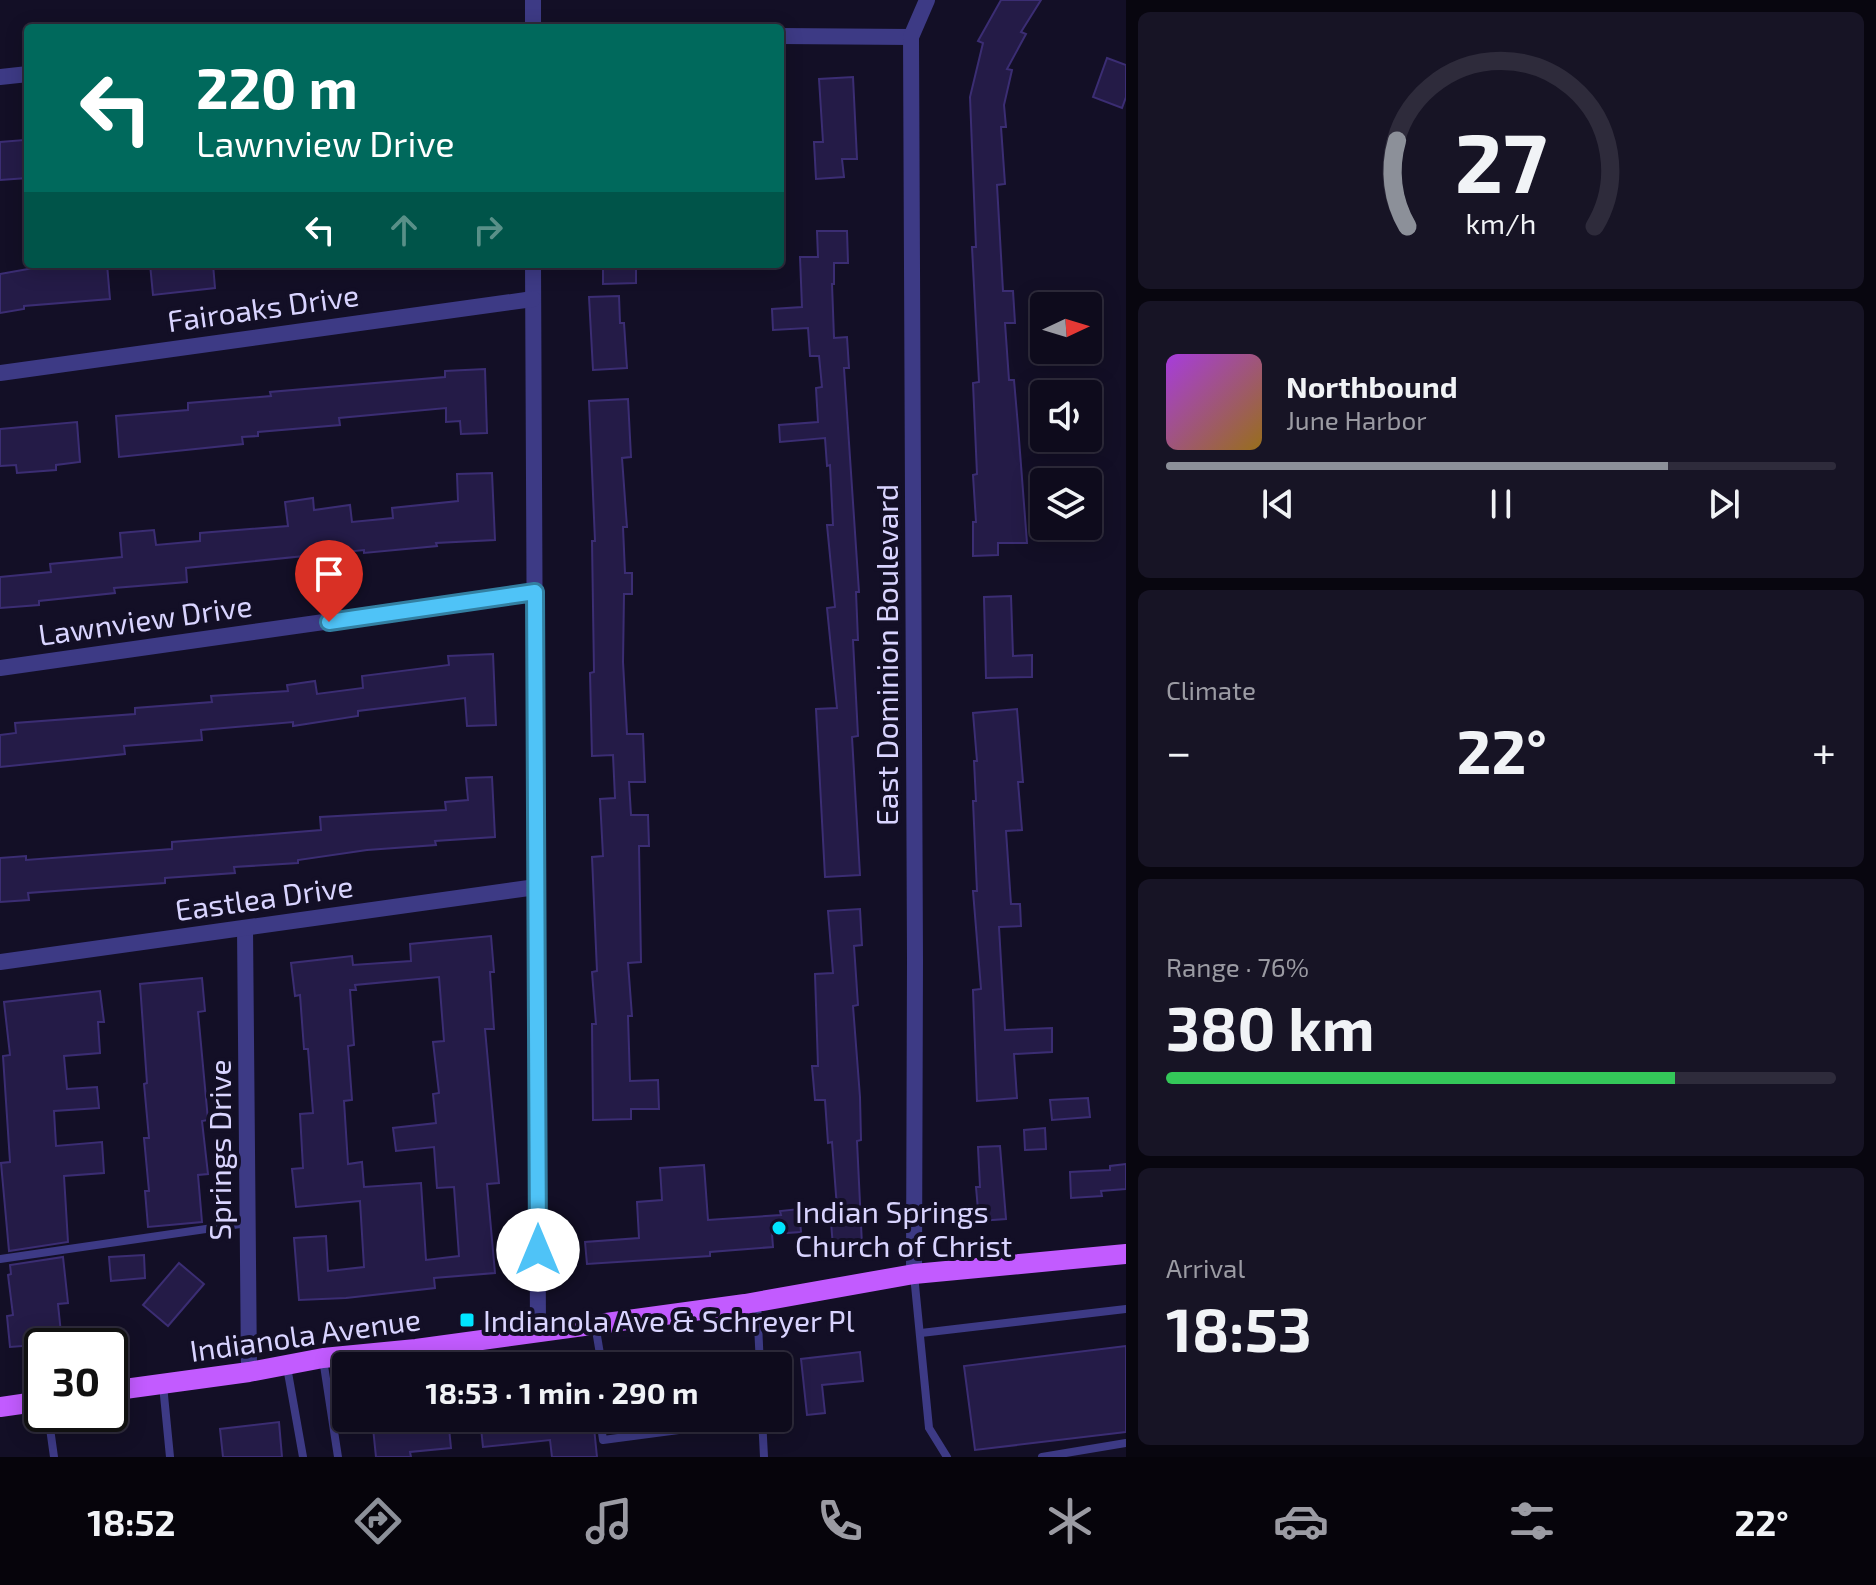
<!DOCTYPE html>
<html lang="en">
<head>
<meta charset="utf-8">
<style>
  :root { --surface:#0e0b1c; --page:#171425; --text:#f1f3f6; --muted:#9b9ba3; --line:#2e2b3b; --accent:#8c9099 }
  body { margin:0; font-family:"Exo 2",sans-serif; background:var(--page); color:var(--text); height:100vh; display:flex; flex-direction:column; font-size:30px; white-space:nowrap }
  * { box-sizing:border-box; margin:0 }
  p { font-size:26px; color:var(--muted) }
  .icon { flex:none; width:44px; height:44px; fill:none; stroke:currentColor; stroke-width:2; stroke-linecap:round; stroke-linejoin:round }
  .map { position:relative; flex:1; overflow:hidden }
  .sheet { display:flex; flex-direction:column; gap:12px; padding:12px; background:#08060f; width:750px }
  .sheet>* { flex:none }
  .guide { position:absolute; left:24px; top:24px; width:760px; height:244px; border-radius:8px; box-shadow:0 4px 20px #0003,0 0 0 2px var(--line); background:#00695c; color:#fff; overflow:hidden }
  .needle { width:52px; rotate:86deg }
  .controls { position:absolute; left:1030px; top:292px; display:grid; gap:16px }
  .controls a { display:grid; place-items:center; width:72px; height:72px; border-radius:8px; background:var(--surface); box-shadow:0 4px 20px #0003,0 0 0 2px var(--line); font-size:40px }
  .speed { position:absolute; left:24px; top:1328px; display:flex; gap:16px; font-size:40px; font-weight:700; text-align:center }
  .speed>* { display:grid; place-content:center; width:104px; height:104px; border-radius:50%; background:var(--surface); box-shadow:0 4px 20px #0003,0 0 0 2px var(--line); line-height:1 }
  .speed .limit { border:4px solid #111; border-radius:12px; background:#fff; color:#111 }
  .pin { position:absolute; display:grid; place-items:center; width:68px; height:68px; color:#fff; margin:-82px -34px; border-radius:50% 50% 50% 0; rotate:-45deg; box-shadow:0 0 8px #0007 }
  .pin .icon { rotate:45deg }
  .me { position:absolute; width:88px; margin:-44px; rotate:0deg; stroke-linejoin:round; filter:drop-shadow(0 0 6px #0008) }
  .turn { display:flex; align-items:center; gap:28px; height:168px; padding:0 40px; font-size:36px }
  .turn .icon { width:104px; height:104px; stroke-width:2.5 }
  .turn b { display:block; font-size:56px; line-height:68px }
  .lanes { display:flex; align-items:center; height:76px; padding:0 40px; background:#0003; justify-content:center; gap:40px; direction:ltr }
  .lanes .off { opacity:.35 }
  .big { font-size:60px; font-weight:700; line-height:1.1 }
  .sheet .card { flex:1; display:flex; flex-direction:column; justify-content:center; gap:12px; min-width:0; padding:0 28px; border-radius:12px; background:var(--page) }
  .sheet .dial { align-items:center; gap:0 }
  .dial svg { height:208px; overflow:visible; fill:none; stroke:var(--line); stroke-width:7; stroke-linecap:round; text-anchor:middle }
  .dial text { fill:var(--text); stroke:none }
  .song { display:flex; align-items:center; gap:24px }
  .cover { width:96px; height:96px; border-radius:12px; background:linear-gradient(135deg,hsl(280 70% 55%),hsl(40 70% 35%)) }
  .played { height:8px; border-radius:4px; background:linear-gradient(90deg,var(--accent) 75%,var(--line) 75%) }
  .keys { display:flex; justify-content:space-around; direction:ltr }
  .heat { display:flex; justify-content:space-between; align-items:center; font-size:44px; direction:ltr }
  .charge { height:12px; border-radius:6px; background:linear-gradient(90deg,#34c759 76%,var(--line) 0) }
  .trip { position:absolute; left:332px; top:1352px; width:460px; height:80px; border-radius:8px; background:var(--surface); box-shadow:0 4px 20px #0003,0 0 0 2px var(--line); font-weight:700; line-height:80px; text-align:center }
  .menu { display:flex; height:128px; justify-content:space-around; align-items:center; background:#06040b; color:var(--muted) }
  .menu .icon { width:56px; height:56px }
  .menu .active { color:var(--accent) }
  .menu b { font-size:36px; color:var(--text) }
  main { display:flex; flex:1; min-height:0 }
  .map>svg:first-child { display:block }
</style>
</head>
<body>
<main>
<div class="map">
<svg width="1126" height="1457" viewBox="0 0 1126 1457">
  <rect width="100%" height="100%" fill="#130f26"/>
  <!-- building -->
  <g fill="#241b47" stroke="#3b2d73" stroke-width="2" fill-rule="evenodd">
    <path d="M1001,0H1041L1021,32L1026,34L1007,69L1012,70L1004,105L1006,127H1001L1005,184L997,185L1003,291H1013L1015,323H1005L1009,380H1014L1018,426L1027,543H998V555L973,556V522H976L973,475L977,474L973,383L979,382L972,247H976L970,97L983,43L978,41Z"/>
    <path d="M1107,58L1126,65V97L1122,108L1093,97Z"/>
    <path d="M853,77L857,159H842L844,177L816,179L814,142H823L819,79Z"/>
    <path d="M24,140L27,178L0,180V142Z"/>
    <path d="M817,231H847L848,263H834V284H832L834,338L847,337L849,368H844L859,592H856L858,640H853L858,736L852,737L860,875L825,877L816,709L837,708L827,608L835,607L827,525H833L830,465L827,466L825,438L780,442L779,425L818,422L816,388L822,387L819,356H810L808,328L773,330L772,309L802,307L800,257H818Z"/>
    <path d="M56,264H107L110,299L24,306V309L0,313V274Z"/>
    <path d="M150,264H213L215,288L153,295Z"/>
    <path d="M603,264H636V283L603,284Z"/>
    <path d="M619,296L620,323H624L627,368L593,370L589,297Z"/>
    <path d="M485,369L487,433L461,434L460,421L446,422V408L339,418L340,425L258,432V436L242,437L243,444L119,457L116,416L188,410V403L271,396L270,392L445,377V371Z"/>
    <path d="M628,399L631,457L622,458L627,527H623L625,573H632V594H624L623,662L627,734H643L645,782H629L631,815H648L649,846H639L641,962L628,963L632,1016H628L630,1081L658,1080L659,1109H631V1119L593,1120L592,1024H596L592,972L597,971L592,857L603,856L600,799L615,798L613,755L592,756L590,673L594,672L592,541H595L589,401Z"/>
    <path d="M77,422L80,462L56,465V470L17,473L16,465L0,466V429Z"/>
    <path d="M492,473L495,540L436,543L437,546L364,553V550L186,568L187,582L114,588L115,593L39,601V605L0,608V577L51,572L50,564L122,557L120,533L154,530L156,545L200,541V533L288,526L285,502L313,498L314,510L350,505L352,522L393,518L392,508L458,501L457,474Z"/>
    <path d="M1011,596L1013,656L1032,655V677L986,678L984,597Z"/>
    <path d="M493,654L496,725L467,726L465,698L358,711V716L293,726V722L201,730L202,740L124,746L125,754L0,767V735L16,733L15,723L135,714V708L212,702L211,696L288,691L287,685L315,681L317,694L363,688L362,676L449,665L448,656Z"/>
    <path d="M1017,709L1023,782H1018L1022,830L1006,831L1011,904H1020L1021,926L999,927L1005,1030L1052,1028V1052L1014,1054L1017,1098L977,1101L973,990L981,989L973,891H977L973,801H976L974,761H977L973,713Z"/>
    <path d="M492,777L495,837L435,841L436,845L367,850L298,860V863L234,867L235,873L165,878V883L28,893L29,900L0,902V858L26,856V860L172,849V842L321,830L320,817L446,810L445,802L468,800L466,778Z"/>
    <path d="M860,909L862,945L854,946L858,1005L853,1006L860,1097L861,1140L857,1141L862,1245L833,1247L830,1209L837,1208L832,1142L828,1143L825,1100H815L812,1066H818L815,974L833,973L828,911Z"/>
    <path d="M491,936L494,972H490L494,1029H485L499,1183L487,1184L495,1273L434,1278L435,1288L346,1298L299,1300L294,1238L326,1236L328,1271L364,1267L360,1201L296,1207L292,1169L303,1168L300,1114L313,1113L308,1049H304L300,995L295,996L291,963L352,956L353,965L411,961L410,944ZM439,977L444,1041L433,1042L439,1093L433,1094L436,1123L393,1128L396,1151L434,1147L437,1188L454,1187L459,1256L426,1260L421,1183L364,1187L362,1162L348,1164L344,1101L352,1100L348,1046L354,1045L350,990H356L355,985Z"/>
    <path d="M202,978L205,1011L198,1012L208,1120L202,1121L208,1174L198,1175L202,1222L148,1227L145,1191H149L144,1138H149L144,1084L147,1083L140,984Z"/>
    <path d="M100,991L104,1022H98L100,1053L64,1056L67,1089L97,1087L99,1108L54,1111L56,1146L102,1142L104,1173L64,1176L68,1242L9,1251L1,1163L10,1162L3,1056L10,1055L4,1002Z"/>
    <path d="M1088,1098L1090,1117L1052,1120L1050,1100Z"/>
    <path d="M1045,1128L1046,1149L1025,1150L1024,1130Z"/>
    <path d="M1000,1146L1006,1219L979,1221L976,1187H980L978,1147Z"/>
    <path d="M1126,1164V1189L1101,1191L1102,1196L1071,1198L1070,1172L1110,1170V1166Z"/>
    <path d="M704,1165L708,1220L781,1215L780,1211L799,1209L801,1232L772,1234L773,1247L710,1252V1256L587,1264L585,1242L639,1238L637,1202L662,1200L660,1168Z"/>
    <path d="M144,1255L145,1278L111,1281L109,1257Z"/>
    <path d="M63,1257L68,1303L58,1304L62,1343L10,1347L7,1316L13,1315L8,1275L11,1274L10,1265Z"/>
    <path d="M179,1263L204,1284L168,1326L143,1305Z"/>
    <path d="M1126,1346V1432L975,1450L964,1366Z"/>
    <path d="M860,1352L863,1381L822,1385L825,1413L807,1415L801,1359Z"/>
    <path d="M372,1418H448L451,1448L410,1452L411,1457H376Z"/>
    <path d="M480,1418H593L597,1457H552L550,1440L483,1447Z"/>
    <path d="M279,1422L282,1457H223L220,1429Z"/>
  </g>
  <g fill="none" stroke-linecap="round" stroke-linejoin="round">
    <!-- lane -->
    <g stroke="#3d3a85" stroke-width="8">
      <path d="M0,1259L247,1223"/>
      <path d="M914,1275L929,1428L947,1457"/>
      <path d="M757,1303L760,1366"/>
      <path d="M595,1324L602,1366"/>
      <path d="M921,1333L1126,1309"/>
      <path d="M323,1359L338,1457"/>
      <path d="M707,1366L759,1360"/>
      <path d="M287,1367L303,1457"/>
      <path d="M163,1385L170,1457"/>
      <path d="M48,1414L54,1457"/>
      <path d="M600,1418L603,1440L762,1419"/>
      <path d="M762,1418L764,1457"/>
      <path d="M1042,1457L1126,1443"/>
    </g>
    <!-- street -->
    <g stroke="#3d3a85" stroke-width="16">
      <path d="M533,0V28"/>
      <path d="M780,36L911,37"/>
      <path d="M0,77L28,74"/>
      <path d="M533,264L538,1331"/>
      <path d="M0,373L533,299"/>
      <path d="M0,668L535,592"/>
      <path d="M245,928L249,1372"/>
      <path d="M0,962L536,887"/>
      <path d="M914,1274L915,960L911,37L927,0"/>
    </g>
    <!-- primary -->
    <g stroke="#c25bff" stroke-width="20">
      <path d="M110,1391L249,1372L323,1358L416,1349L745,1304L914,1274L1126,1254"/>
      <path d="M0,1407L42,1401"/>
    </g>
  </g>
  <g fill="none" stroke-linecap="round" stroke-linejoin="round">
    <defs>
      <path id="route" d="M329,622L535,592L538,1250"/>
    </defs>
    <!-- route casing -->
    <use href="#route" stroke="#337fa1" stroke-width="20"/>
    <!-- route -->
    <use href="#route" stroke="#4fc3f7" stroke-width="14"/>
  </g>
  <!-- markers -->
  <g fill="#00e5ff" stroke="#130f26" stroke-width="3">
    <circle cx="779" cy="1228" r="8"/>
    <rect x="459" y="1312" width="16" height="16" rx="4"/>
  </g>
  <g text-anchor="middle" dominant-baseline="central" stroke-width="8" stroke-linejoin="round" paint-order="stroke">
    <!-- street labels -->
    <g font-size="30" fill="#d9d4ff" stroke="#130f26">
      <text transform="translate(263 307) rotate(-8)">Fairoaks Drive</text>
      <text transform="translate(145 619) rotate(-8)">Lawnview Drive</text>
      <text transform="translate(886 655) rotate(-90)">East Dominion Boulevard</text>
      <text transform="translate(264 897) rotate(-8)">Eastlea Drive</text>
      <text transform="translate(219 1150) rotate(-90)">Springs Drive</text>
      <text transform="translate(305 1334) rotate(-8)">Indianola Avenue</text>
    </g>
    <!-- poi labels -->
    <g font-size="30" fill="#d9d4ff" stroke="#130f26" text-anchor="start">
      <text x="795" y="1211">Indian Springs<tspan x="795" dy="34">Church of Christ</tspan></text>
      <text x="483" y="1320">Indianola Ave &amp; Schreyer Pl</text>
    </g>
  </g>
</svg>
<div class="controls">
<a><svg class="needle" viewBox="-14 -14 28 28"><path d="M0-13l5 13h-10z" fill="#e53935"/><path d="M0 13l5-13h-10z" fill="#9b9ba3"/></svg></a>
<a><svg class="icon" aria-label="sound" viewBox="0 0 24 24"><path d="M4 9h4l5-4v14l-5-4H4zM17 9q2 3 0 6"/></svg></a>
<a><svg class="icon" aria-label="layers" viewBox="0 0 24 24"><path d="M12 4l9 5-9 5-9-5zM3 14l9 5 9-5"/></svg></a>
</div>
<div class="speed"><div class="limit">30</div></div>
<div class="pin" style="left:329px;top:622px;background:#d93025"><svg class="icon" aria-label="arrive" viewBox="0 0 24 24"><path d="M6 21V4h12l-3 4 3 4H6"/></svg></div>
<svg class="me" style="left:538px;top:1250px" viewBox="-20 -20 40 40"><circle r="19" fill="#fff"/><path d="M0-13L10 11 0 6-10 11z" fill="#4fc3f7"/></svg>
<div class="trip">18:53 · 1 min · 290 m</div>
<div class="guide">
<div class="turn"><svg class="icon" aria-label="left" viewBox="0 0 24 24"><path d="M17 20v-9H6M10 6l-5 5 5 5"/></svg><div><b>220 m</b>Lawnview Drive</div></div>
<div class="lanes"><svg class="icon" aria-label="left" viewBox="0 0 24 24"><path d="M17 20v-9H6M10 6l-5 5 5 5"/></svg><svg class="icon off" aria-label="ahead" viewBox="0 0 24 24"><path d="M12 20V5M6 11l6-6 6 6"/></svg><svg class="icon off" aria-label="right" viewBox="0 0 24 24"><path d="M7 20v-9h11M14 6l5 5-5 5"/></svg></div>
</div>
</div>
<section class="sheet">
<div class="card dial"><svg viewBox="0 0 100 80">
<path d="M14 69A42 42 0 1 1 86 69"/>
<path d="M14 69A42 42 0 0 1 10 36" stroke="#8c9099"/>
<text x="50" y="56" font-size="32" font-weight="700">27</text>
<text x="50" y="72" font-size="11">km/h</text>
</svg></div>
<div class="card">
<div class="song"><i class="cover"></i><div><b>Northbound</b><p>June Harbor</p></div></div>
<div class="played"></div>
<div class="keys"><svg class="icon" aria-label="previous" viewBox="0 0 24 24"><path d="M18 5L8 12l10 7zM5 5v14"/></svg><svg class="icon" aria-label="pause" viewBox="0 0 24 24"><path d="M8 5v14M16 5v14"/></svg><svg class="icon" aria-label="next" viewBox="0 0 24 24"><path d="M6 5l10 7-10 7zM19 5v14"/></svg></div>
</div>
<div class="card"><p>Climate</p>
<div class="heat"><a>−</a><b class="big">22°</b><a>+</a></div>
</div>
<div class="card"><p>Range · 76%</p><b class="big">380 km</b><div class="charge"></div></div>
<div class="card"><p>Arrival</p><b class="big">18:53</b></div>
</section>
</main>
<nav class="menu">
<b>18:52</b>
<svg class="icon active" aria-label="directions" viewBox="0 0 24 24"><path d="M12 3l9 9-9 9-9-9zM9 14v-3h6M13 9l2 2-2 2"/></svg>
<svg class="icon" aria-label="music" viewBox="0 0 24 24"><path d="M9 18V5l10-2v13"/><circle cx="6" cy="18" r="3"/><circle cx="16" cy="16" r="3"/></svg>
<svg class="icon" aria-label="phone" viewBox="0 0 24 24"><path d="M5 4h4l2 5-3 2q2 4 5 5l2-3 5 2v4C11 20 4 13 5 4z"/></svg>
<svg class="icon" aria-label="climate" viewBox="0 0 24 24"><path d="M12 3v18M4 7l16 10M4 17L20 7"/></svg>
<svg class="icon" aria-label="car" viewBox="0 0 24 24"><path d="M5 17H2v-5l4-1 3-4h7l3 4 3 1v5h-3M9 17h6M6 11h13"/><circle cx="7" cy="17" r="2"/><circle cx="17" cy="17" r="2"/></svg>
<svg class="icon" aria-label="filters" viewBox="0 0 24 24"><path d="M4 7h16M4 17h16"/><circle cx="9" cy="7" r="2"/><circle cx="15" cy="17" r="2"/></svg>
<b>22°</b>
</nav>
</body>
</html>
